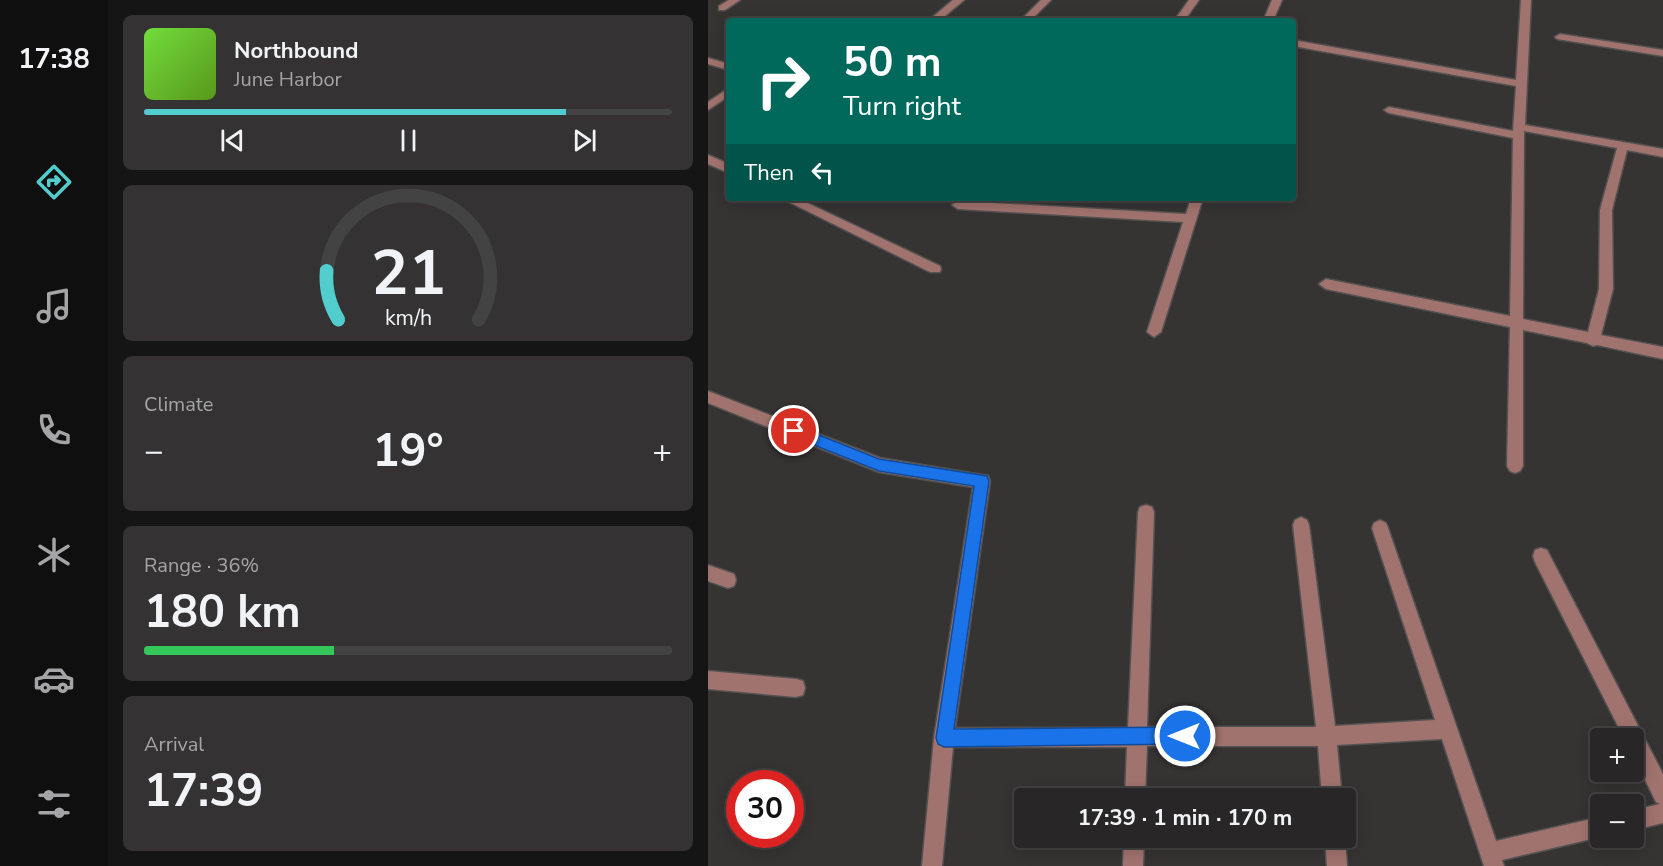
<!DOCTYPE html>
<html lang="en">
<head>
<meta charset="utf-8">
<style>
  :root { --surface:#282626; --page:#343232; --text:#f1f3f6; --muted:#a5a5a7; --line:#444343; --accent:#52cdcd }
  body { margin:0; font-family:"Nunito Sans",sans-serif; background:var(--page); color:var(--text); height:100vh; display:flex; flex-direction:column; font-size:22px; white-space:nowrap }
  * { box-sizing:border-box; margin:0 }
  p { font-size:20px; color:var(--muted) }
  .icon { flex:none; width:33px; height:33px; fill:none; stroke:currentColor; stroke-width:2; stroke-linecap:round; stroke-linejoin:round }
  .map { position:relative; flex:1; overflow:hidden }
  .details { display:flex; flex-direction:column; gap:15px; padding:15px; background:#161515; width:600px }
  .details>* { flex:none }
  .hud { position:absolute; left:18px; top:18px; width:570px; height:183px; border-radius:6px; box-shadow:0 3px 15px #0003,0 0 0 2px var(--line); background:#00695c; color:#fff; overflow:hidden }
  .buttons { position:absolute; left:882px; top:728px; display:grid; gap:12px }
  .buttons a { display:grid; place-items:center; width:54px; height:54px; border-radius:6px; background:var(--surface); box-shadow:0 3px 15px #0003,0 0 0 2px var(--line); font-size:30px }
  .speed { position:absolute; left:18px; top:770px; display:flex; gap:12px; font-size:30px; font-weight:700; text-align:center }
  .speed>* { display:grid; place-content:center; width:78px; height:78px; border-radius:50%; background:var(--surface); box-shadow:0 3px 15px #0003,0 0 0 2px var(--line); line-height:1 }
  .speed .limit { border:9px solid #d22; background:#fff; color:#111 }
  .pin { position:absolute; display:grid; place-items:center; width:51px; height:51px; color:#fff; margin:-26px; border:3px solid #fff; border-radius:50%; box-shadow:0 2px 6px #0007 }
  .me { position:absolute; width:66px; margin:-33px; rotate:270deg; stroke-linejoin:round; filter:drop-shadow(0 0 4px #0008) }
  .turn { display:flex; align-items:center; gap:21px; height:126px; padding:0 18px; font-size:27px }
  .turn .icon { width:78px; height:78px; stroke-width:2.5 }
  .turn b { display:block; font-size:42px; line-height:51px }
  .then { display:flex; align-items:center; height:57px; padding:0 18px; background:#0003; gap:12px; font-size:22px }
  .big { font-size:45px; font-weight:700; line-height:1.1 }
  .details .tile { flex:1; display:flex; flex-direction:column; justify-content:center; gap:9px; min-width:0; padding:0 21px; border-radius:9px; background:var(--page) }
  .details .dial { align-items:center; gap:0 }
  .dial svg { height:156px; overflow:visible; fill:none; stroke:var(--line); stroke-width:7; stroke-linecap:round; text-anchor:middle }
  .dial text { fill:var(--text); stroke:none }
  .song { display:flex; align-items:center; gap:18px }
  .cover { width:72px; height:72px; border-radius:9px; background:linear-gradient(135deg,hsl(100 70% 55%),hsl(90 70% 35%)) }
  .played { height:6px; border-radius:3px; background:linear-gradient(90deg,var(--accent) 80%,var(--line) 80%) }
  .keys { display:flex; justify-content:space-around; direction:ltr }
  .heat { display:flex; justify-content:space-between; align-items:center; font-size:33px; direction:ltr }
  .charge { height:9px; border-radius:4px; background:linear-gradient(90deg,#34c759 36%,var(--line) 0) }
  .trip { position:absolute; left:306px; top:788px; width:342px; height:60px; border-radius:6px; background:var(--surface); box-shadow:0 3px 15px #0003,0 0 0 2px var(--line); font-weight:700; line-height:60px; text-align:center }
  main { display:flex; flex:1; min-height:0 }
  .dock { display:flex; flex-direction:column; width:108px; justify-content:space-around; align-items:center; background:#100f0f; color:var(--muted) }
  .dock .icon { width:42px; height:42px }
  .dock .on { color:var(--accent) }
  .dock b { font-size:27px; color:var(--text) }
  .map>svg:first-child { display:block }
</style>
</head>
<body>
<main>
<nav class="dock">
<b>17:38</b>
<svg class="icon on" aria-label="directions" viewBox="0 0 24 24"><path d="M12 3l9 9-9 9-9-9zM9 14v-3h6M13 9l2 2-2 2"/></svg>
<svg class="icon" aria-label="music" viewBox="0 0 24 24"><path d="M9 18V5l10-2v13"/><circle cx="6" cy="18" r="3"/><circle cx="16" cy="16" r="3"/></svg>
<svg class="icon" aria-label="phone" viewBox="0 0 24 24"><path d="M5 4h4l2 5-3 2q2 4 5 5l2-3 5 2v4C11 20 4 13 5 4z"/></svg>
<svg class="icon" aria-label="climate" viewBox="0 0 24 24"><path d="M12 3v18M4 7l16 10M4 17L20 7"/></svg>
<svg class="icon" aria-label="car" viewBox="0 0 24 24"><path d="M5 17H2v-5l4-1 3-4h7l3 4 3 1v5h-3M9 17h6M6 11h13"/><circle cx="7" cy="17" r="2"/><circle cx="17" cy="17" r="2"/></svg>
<svg class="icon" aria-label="filters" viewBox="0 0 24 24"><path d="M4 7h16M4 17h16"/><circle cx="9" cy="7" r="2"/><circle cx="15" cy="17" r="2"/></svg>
</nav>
<section class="details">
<div class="tile">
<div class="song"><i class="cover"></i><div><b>Northbound</b><p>June Harbor</p></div></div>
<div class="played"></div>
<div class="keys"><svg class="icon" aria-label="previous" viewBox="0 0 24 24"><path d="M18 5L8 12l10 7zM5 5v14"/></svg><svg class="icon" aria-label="pause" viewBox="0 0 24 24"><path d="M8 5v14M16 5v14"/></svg><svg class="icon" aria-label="next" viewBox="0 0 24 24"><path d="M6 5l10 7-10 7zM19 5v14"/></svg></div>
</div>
<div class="tile dial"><svg viewBox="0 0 100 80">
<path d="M14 69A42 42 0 1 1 86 69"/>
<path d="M14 69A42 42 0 0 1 8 44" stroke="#52cdcd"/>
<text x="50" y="56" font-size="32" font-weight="700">21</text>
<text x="50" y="72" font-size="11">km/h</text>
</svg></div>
<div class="tile"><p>Climate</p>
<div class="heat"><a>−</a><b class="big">19°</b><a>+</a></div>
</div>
<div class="tile"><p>Range · 36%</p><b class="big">180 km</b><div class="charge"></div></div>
<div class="tile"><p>Arrival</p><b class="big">17:39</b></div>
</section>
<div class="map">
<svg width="955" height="866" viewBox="0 0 955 866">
  <rect width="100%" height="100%" fill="#363333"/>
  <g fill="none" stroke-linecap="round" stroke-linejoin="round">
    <defs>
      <g id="minor">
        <path d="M21,0H32L17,10H11V6Z"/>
        <path d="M245,0H256L231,21H220Z"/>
        <path d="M333,0H343L322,21H312Z"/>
        <path d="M481,0H491L476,21H466Z"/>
        <path d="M564,0H574L565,21H555Z"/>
        <path d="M813,0H823L817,125L955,149V157L919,150L904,210L905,289L893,335L955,347V359L889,345L885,346L879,343L815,330V466L812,471L807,473L802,471L799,466L802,327L618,289L611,284L618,279L802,316L805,138L681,113L676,110L681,107L805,131L808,86L585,46V40L808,80ZM816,131L909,148L892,210L891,289L880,332L815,319Z"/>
        <path d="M852,34L955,50V56L849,39L847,37Z"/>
        <path d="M0,58L21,64V70L0,64Z"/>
        <path d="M21,88V96L0,110V102Z"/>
        <path d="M0,155L21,164V173L0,164Z"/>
        <path d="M73,198H89L232,266L233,269L232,272H222Z"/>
        <path d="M483,198H495L453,332L446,337L439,332L475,222L250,209L244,205L250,201L478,214Z"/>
        <path d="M0,391L172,458L280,476L282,481L247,728H420L430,512L432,507L438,505L444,507L446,512L439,727H608L585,525L587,520L593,517L599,520L601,525L627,726L727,720L664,528L666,523L672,520L678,523L680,528L788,841L892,817V837L794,860L796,866H776L734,739L629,745L634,798H614L610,746H439L437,798H417L419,747H245L234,866H214L226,738L265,487L171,472L0,403Z"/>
        <path d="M833,548L839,550L955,774V823L926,830V810L952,804L948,802L926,757V738H916L827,562L825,556L827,550Z"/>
        <path d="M0,565L26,574L28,580L26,586L20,588L0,581Z"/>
        <path d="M0,671L88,679L95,681L97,688L95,695L88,697L0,689Z"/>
        <path d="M416,837H436L435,866H415Z"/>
        <path d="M617,837H637L639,866H619Z"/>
      </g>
    </defs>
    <!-- minor casing -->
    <use href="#minor" stroke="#545151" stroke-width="3"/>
    <!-- minor -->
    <use href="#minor" fill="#a1736e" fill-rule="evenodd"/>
  </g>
  <!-- route -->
  <path fill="#1a73e8" stroke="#114b97" stroke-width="1.5" d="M86,425L171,459L279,476L281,481L246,729L477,727L483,729L486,736L483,742L477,744L236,747L230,744L228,738L266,486L171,471L81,435L79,431Z"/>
</svg>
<div class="buttons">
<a>+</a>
<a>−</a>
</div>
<div class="speed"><div class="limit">30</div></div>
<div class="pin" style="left:86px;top:431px;background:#d93025"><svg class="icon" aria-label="arrive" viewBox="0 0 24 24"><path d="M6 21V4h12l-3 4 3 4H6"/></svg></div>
<svg class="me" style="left:477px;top:736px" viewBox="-20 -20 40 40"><circle r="17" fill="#1a73e8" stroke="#fff" stroke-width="3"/><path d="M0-11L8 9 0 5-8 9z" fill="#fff"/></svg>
<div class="trip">17:39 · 1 min · 170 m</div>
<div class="hud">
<div class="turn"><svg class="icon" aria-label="right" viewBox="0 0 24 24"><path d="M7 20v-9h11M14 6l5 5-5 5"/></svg><div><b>50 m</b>Turn right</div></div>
<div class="then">Then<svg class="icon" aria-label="left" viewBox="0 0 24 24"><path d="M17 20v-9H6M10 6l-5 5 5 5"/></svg></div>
</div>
</div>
</main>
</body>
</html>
